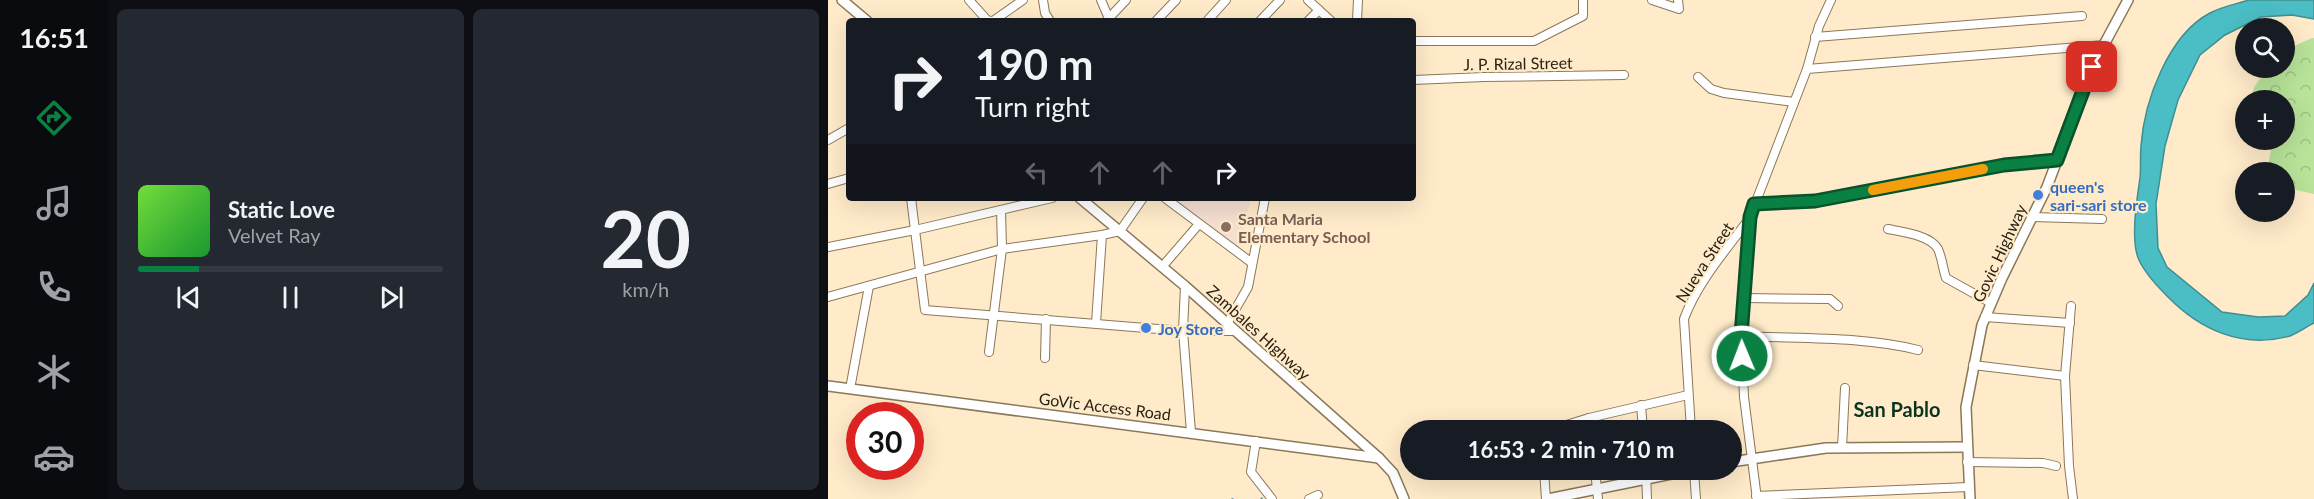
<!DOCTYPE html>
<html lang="en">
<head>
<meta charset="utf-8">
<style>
  :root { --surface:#171b24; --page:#242831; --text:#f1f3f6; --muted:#9ea1a6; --line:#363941; --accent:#0b8043 }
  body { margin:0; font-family:Lato,sans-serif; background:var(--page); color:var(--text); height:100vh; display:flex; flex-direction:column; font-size:22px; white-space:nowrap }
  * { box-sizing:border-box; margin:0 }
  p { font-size:20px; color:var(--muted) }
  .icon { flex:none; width:33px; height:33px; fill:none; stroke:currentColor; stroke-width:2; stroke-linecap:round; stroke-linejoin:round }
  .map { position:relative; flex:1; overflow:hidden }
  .panel { display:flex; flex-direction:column; gap:9px; padding:9px; background:#0d0f14; width:720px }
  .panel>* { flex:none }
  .hud { position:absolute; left:18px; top:18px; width:570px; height:183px; border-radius:6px; box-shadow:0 6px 24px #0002; background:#171b24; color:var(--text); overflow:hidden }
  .tools { position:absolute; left:1407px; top:18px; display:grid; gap:12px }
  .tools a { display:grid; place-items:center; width:60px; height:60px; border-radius:50%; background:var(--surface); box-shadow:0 6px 24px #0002; font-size:30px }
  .speed { position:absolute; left:18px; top:402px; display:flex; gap:12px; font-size:30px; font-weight:700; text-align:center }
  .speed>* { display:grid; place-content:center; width:78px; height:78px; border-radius:50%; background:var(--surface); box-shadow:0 6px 24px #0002; line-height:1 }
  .speed .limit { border:9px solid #d22; background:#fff; color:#111 }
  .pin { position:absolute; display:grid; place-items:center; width:51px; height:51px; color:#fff; margin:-26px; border-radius:12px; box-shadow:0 3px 9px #0006 }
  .me { position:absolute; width:66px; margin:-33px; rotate:359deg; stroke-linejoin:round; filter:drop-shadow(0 0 4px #0008) }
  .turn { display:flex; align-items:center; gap:21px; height:126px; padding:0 30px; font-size:27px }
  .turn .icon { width:78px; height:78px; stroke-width:2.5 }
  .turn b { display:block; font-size:42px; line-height:51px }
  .lanes { display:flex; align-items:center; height:57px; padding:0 30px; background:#0003; justify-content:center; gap:30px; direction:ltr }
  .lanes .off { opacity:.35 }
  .panel .card { flex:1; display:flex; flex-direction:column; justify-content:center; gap:9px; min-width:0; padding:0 21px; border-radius:9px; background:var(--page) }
  .panel .dial { align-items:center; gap:0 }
  .dial b { font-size:78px; line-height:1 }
  .song { display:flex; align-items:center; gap:18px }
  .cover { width:72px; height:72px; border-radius:9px; background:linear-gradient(135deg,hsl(100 70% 55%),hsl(130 70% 35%)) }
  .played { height:6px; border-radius:3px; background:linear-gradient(90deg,var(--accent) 20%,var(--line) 20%) }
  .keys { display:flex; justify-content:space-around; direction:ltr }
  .panel .tiles { flex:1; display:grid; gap:9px; grid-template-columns:repeat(2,1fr) }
  .trip { position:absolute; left:572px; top:420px; width:342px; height:60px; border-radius:30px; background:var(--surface); box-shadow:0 6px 24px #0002; font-weight:700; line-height:60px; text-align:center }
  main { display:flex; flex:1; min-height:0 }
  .tab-bar { display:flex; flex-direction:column; width:108px; justify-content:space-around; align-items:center; background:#090b0e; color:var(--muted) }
  .tab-bar .icon { width:42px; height:42px }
  .tab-bar .active { color:var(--accent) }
  .tab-bar b { font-size:27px; color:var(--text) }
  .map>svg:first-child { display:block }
</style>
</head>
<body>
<main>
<nav class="tab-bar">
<b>16:51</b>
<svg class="icon active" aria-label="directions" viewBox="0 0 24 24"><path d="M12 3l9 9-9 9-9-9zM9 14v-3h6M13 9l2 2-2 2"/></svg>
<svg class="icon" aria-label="music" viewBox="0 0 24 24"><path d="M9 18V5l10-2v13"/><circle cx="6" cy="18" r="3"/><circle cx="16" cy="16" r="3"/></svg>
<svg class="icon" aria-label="phone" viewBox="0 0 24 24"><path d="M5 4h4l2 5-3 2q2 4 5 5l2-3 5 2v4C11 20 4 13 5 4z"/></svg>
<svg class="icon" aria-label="climate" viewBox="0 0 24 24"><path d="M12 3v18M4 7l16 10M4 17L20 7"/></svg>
<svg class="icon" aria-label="car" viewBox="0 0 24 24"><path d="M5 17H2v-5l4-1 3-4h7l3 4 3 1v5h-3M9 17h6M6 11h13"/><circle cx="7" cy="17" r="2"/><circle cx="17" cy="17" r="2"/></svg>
</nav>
<section class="panel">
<div class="tiles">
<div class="card">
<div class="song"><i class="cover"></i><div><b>Static Love</b><p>Velvet Ray</p></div></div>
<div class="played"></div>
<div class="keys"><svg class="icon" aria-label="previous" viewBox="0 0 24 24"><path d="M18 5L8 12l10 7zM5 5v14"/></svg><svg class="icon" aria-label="pause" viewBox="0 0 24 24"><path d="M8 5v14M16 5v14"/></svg><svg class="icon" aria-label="next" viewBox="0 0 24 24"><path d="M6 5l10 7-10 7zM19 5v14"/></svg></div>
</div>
<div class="card dial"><b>20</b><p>km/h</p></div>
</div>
</section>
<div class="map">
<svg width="1486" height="499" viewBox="0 0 1486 499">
  <defs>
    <pattern id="forest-crowns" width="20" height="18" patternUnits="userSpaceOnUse" patternTransform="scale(1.5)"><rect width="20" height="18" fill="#b8e399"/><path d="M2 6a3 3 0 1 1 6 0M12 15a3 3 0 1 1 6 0" fill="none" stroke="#9ec283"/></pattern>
  </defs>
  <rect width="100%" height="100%" fill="#ffebc9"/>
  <!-- education -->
  <path fill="#f4dfd1" d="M343,198H423L411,250Z"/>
  <!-- forest -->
  <path fill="url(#forest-crowns)" d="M1484,38H1486V194L1468,190L1457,180L1456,172H1448L1440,165L1445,140H1456V100H1423L1426,87L1440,68H1456L1457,50Z"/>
  <!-- water -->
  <path fill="#4bbdc4" stroke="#418e90" stroke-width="1.5" d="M1421,0H1486V19L1464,15L1433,17L1397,35L1372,55L1350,100L1337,146L1328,204L1330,248L1339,267L1394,312L1430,317L1457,316L1480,295L1486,283V323C1478,327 1470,333 1462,336C1414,349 1372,330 1339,296C1328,285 1317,273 1311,260C1302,241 1309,198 1312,178C1313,168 1312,157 1313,146C1316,102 1340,35 1382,13C1393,7 1408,4 1421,0Z"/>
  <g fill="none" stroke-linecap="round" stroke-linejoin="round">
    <!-- stream -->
    <g stroke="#418e90" stroke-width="1.5">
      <path d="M404,499H405"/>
      <path d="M433,499L434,498"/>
    </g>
    <defs>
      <g id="minor">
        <path d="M141,0L159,20L163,21"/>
        <path d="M215,0L217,13L222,21"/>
        <path d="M273,0L282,21"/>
        <path d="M480,0L503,21"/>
        <path d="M824,0L851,9L850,0"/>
        <path d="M281,18L298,0"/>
        <path d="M165,21L195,0"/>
        <path d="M328,21L348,0"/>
        <path d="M379,21L398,0"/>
        <path d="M432,21L452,0"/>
        <path d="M480,21L491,10"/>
        <path d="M529,21L530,0"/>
        <path d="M987,37L1254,16"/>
        <path d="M585,41H706L755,16V0"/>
        <path d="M979,69L991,26L1003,0"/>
        <path d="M870,77L883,89L896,93L966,102"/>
        <path d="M585,80L656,77L796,75"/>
        <path d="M0,140L21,128"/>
        <path d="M0,184L21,178"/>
        <path d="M83,198L97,310L355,331H407"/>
        <path d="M337,198L424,263"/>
        <path d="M926,204L987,201L1176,165L1229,160"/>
        <path d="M1204,217L1274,219"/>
        <path d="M1060,229C1074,232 1102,235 1110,249C1114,258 1115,269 1118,278L1163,303"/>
        <path d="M0,247L87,230L224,198"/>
        <path d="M334,267L371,224"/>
        <path d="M357,286L355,331L363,432"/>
        <path d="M0,297L174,249L274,235L292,231L315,198"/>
        <path d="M916,298L1002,299L1010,306"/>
        <path d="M1243,306L1237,376L1241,466L1245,499"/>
        <path d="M1157,317L1242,323"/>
        <path d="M268,323L274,235"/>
        <path d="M399,324L420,287L437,198"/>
        <path d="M913,336C971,339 1034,336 1090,350"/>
        <path d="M161,352L174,249L173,210"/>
        <path d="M217,358L218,319"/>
        <path d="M1145,365L1237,376"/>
        <path d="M22,389L41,286"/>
        <path d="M813,405L815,430"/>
        <path d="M761,418L763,430"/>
        <path d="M722,430L761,418L860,395"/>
        <path d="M863,430L856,319C869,283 898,250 921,219"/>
        <path d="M428,441L423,472L444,499"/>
        <path d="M1014,448L1017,388"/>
        <path d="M1139,462L1215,463L1228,466"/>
        <path d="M716,470L718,499"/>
        <path d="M767,470L770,499"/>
        <path d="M818,470L819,499"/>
        <path d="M866,470L868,499"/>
        <path d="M928,496L1141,487"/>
        <path d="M481,499L490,495"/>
        <path d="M929,499L916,397L913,336L922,217L979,69L1276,45"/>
      </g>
      <g id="major">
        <path d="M14,0L39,21"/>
        <path d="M252,198L357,286L551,458L565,473L576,499"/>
        <path d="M0,386L551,458"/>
        <path d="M903,462L998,448L1139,447"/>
        <path d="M720,499L863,470"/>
        <path d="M1142,499L1138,407L1154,325L1174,278L1219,187L1264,67L1300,0"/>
      </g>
    </defs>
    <!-- minor casing -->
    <use href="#minor" stroke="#8a7859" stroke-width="10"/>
    <!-- major casing -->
    <use href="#major" stroke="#8a7859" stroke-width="12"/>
    <!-- minor -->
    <use href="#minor" stroke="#fff" stroke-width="8"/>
    <!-- major -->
    <use href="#major" stroke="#fff" stroke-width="9"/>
  </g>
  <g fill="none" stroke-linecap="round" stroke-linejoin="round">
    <defs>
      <path id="route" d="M914,356L913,336L922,217L926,204L987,201L1176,165L1229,160L1264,67"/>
    </defs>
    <!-- route casing -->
    <use href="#route" stroke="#07532c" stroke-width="15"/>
    <!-- route -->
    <use href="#route" stroke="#0b8043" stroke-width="10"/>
    <!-- slow -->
    <path stroke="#f59e0b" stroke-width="10" d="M1045,190L1155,169"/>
  </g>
  <!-- markers -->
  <g fill="#3f7fe0" stroke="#ffebc9" stroke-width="2">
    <circle cx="1210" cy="195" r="6"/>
    <circle cx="318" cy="328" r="6"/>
  </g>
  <circle fill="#8d6e63" stroke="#ffebc9" stroke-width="2" cx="398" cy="227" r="6"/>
  <g text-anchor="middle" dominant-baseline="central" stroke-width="4.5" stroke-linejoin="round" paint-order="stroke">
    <!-- street labels -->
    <g font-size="16" fill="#292215" stroke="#ffebc9">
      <text transform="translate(690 63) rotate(-1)">J. P. Rizal Street</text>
      <text transform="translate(1171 253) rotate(-65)">Govic Highway</text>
      <text transform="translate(876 262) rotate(-57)">Nueva Street</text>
      <text transform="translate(431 332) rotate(42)">Zambales Highway</text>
      <text transform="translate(277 406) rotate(7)">GoVic Access Road</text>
    </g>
    <!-- shop labels -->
    <g font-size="16" font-weight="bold" fill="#366cbe" stroke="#ffebc9" text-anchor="start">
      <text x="1222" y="186">queen's<tspan x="1222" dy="18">sari-sari store</tspan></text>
      <text x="330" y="328">Joy Store</text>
    </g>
    <!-- education labels -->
    <g font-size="16" font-weight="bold" fill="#785e54" stroke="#ffebc9" text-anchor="start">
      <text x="410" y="218">Santa Maria<tspan x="410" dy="18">Elementary School</tspan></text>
    </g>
    <!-- quarter labels -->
    <g font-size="20" font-weight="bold" fill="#0b341f" stroke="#ffebc9">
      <text x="1069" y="409">San Pablo</text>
    </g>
  </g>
</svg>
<div class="tools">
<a><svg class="icon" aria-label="search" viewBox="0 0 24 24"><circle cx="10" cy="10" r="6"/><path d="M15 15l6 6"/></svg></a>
<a>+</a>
<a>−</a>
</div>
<div class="speed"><div class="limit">30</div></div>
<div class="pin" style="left:1264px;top:67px;background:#d93025"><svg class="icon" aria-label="arrive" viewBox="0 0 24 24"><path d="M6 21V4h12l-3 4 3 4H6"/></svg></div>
<svg class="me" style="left:914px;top:356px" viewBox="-20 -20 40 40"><circle r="17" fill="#0b8043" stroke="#fff" stroke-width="3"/><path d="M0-11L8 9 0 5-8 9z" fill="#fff"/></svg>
<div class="trip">16:53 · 2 min · 710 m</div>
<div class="hud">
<div class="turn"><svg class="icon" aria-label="right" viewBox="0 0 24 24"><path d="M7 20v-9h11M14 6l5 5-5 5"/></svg><div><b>190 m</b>Turn right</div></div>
<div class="lanes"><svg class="icon off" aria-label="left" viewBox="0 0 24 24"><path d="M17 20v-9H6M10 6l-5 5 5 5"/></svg><svg class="icon off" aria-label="ahead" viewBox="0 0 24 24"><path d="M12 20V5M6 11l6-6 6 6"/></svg><svg class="icon off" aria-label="ahead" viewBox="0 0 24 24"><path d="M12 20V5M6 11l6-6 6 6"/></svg><svg class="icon" aria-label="right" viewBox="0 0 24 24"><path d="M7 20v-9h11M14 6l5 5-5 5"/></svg></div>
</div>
</div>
</main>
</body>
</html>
